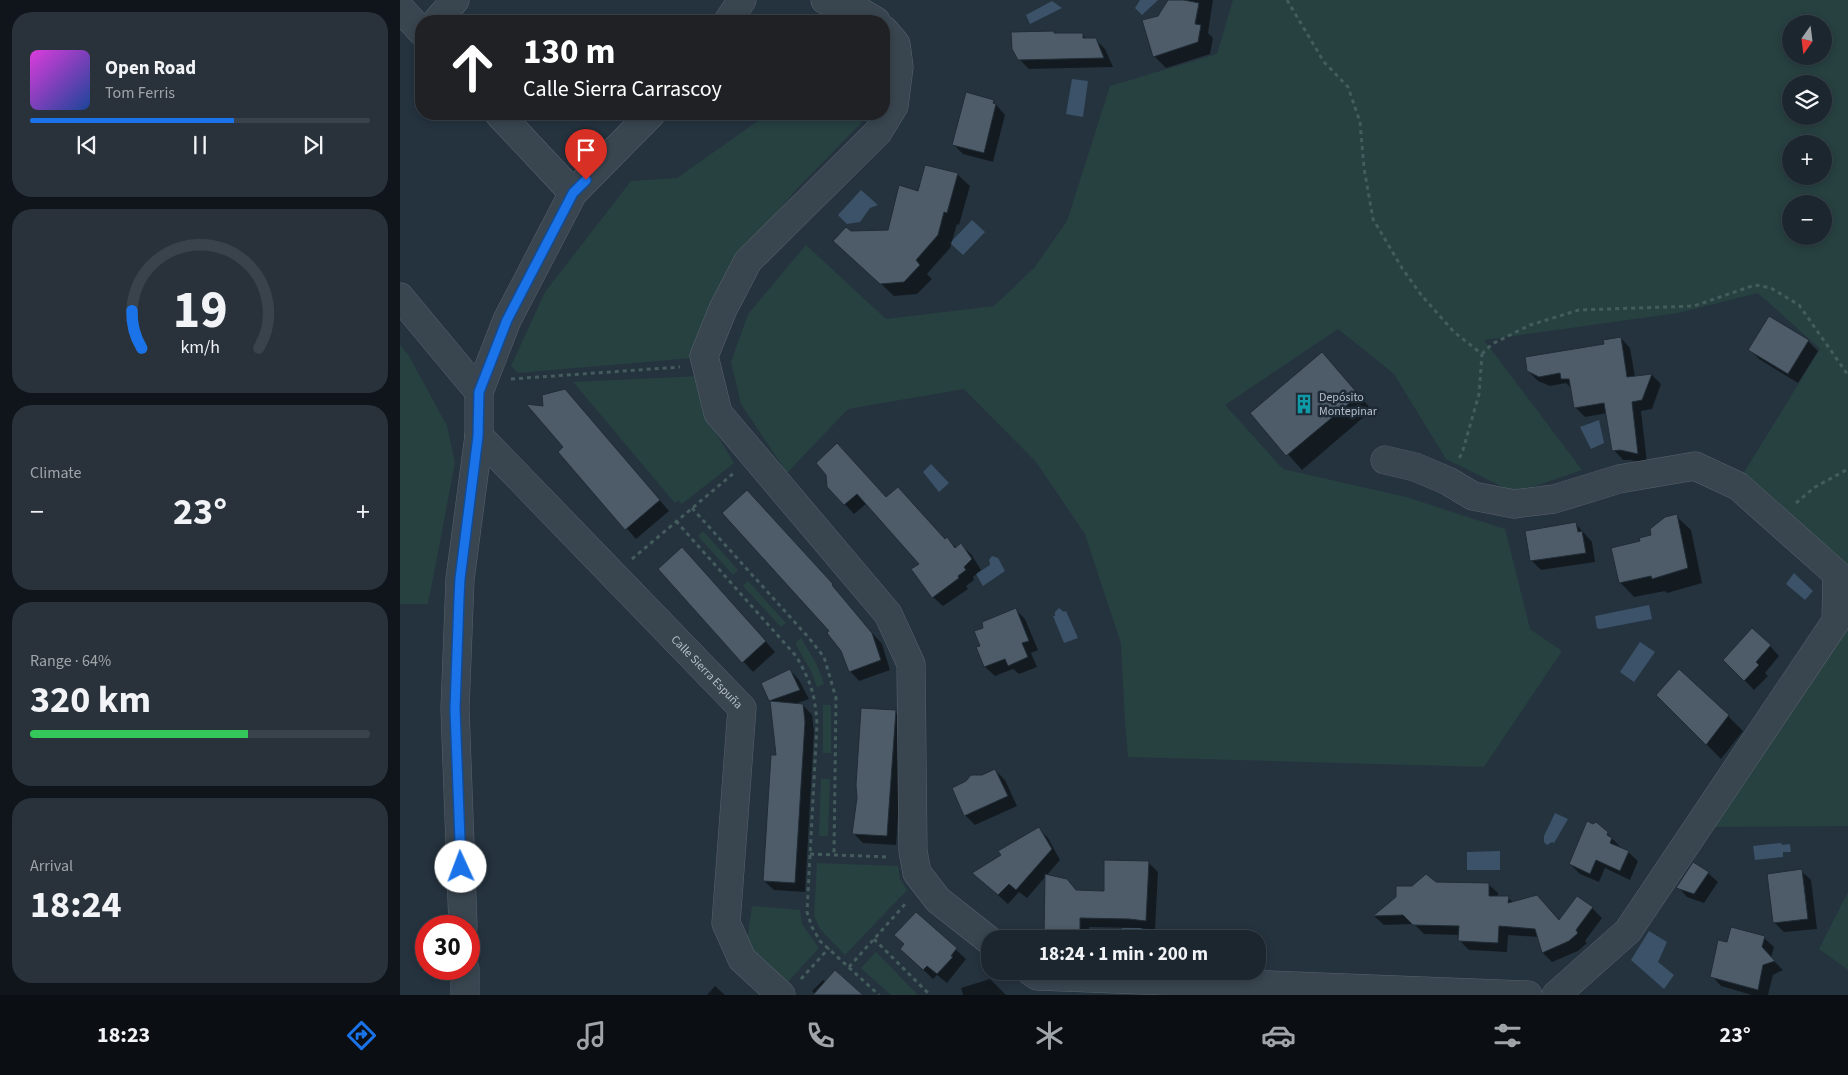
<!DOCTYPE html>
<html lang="en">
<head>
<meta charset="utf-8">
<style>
  :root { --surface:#1c262f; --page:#29323b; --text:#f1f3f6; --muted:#a0a5aa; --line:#3a434b; --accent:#1a73e8 }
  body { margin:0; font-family:"Source Sans 3",sans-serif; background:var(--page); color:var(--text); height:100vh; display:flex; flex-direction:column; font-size:19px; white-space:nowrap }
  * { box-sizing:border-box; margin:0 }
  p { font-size:16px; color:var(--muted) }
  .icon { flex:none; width:28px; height:28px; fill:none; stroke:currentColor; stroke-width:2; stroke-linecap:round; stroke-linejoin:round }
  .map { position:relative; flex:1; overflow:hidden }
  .details { display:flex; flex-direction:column; gap:12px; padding:12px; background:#0f151a; width:400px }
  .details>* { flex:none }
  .banner { position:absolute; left:15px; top:15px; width:475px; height:105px; border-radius:20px; box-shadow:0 2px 8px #0003,0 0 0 1px var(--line); background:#202124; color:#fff; overflow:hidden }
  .needle { width:32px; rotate:194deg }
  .buttons { position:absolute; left:1382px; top:15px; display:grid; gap:10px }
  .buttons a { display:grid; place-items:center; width:50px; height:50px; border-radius:50%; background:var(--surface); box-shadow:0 2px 8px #0003,0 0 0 1px var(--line); font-size:25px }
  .speed { position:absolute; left:15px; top:915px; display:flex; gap:10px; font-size:25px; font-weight:700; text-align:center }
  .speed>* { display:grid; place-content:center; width:65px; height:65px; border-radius:50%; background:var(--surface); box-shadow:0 2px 8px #0003,0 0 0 1px var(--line); line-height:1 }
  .speed .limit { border:8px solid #d22; background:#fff; color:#111 }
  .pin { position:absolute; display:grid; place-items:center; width:42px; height:42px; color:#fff; margin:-51px -21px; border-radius:50% 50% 50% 0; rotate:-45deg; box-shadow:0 0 5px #0007 }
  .pin .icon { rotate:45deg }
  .me { position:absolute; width:55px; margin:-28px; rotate:358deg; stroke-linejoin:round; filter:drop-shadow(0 0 4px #0008) }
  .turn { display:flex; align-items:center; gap:18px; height:105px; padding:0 25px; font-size:22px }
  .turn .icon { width:65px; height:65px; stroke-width:2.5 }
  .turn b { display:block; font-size:35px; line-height:42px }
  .big { font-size:38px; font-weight:700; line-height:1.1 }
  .details .card { flex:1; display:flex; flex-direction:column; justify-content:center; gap:8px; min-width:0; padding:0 18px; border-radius:20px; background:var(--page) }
  .details .dial { align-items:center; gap:0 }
  .dial svg { height:130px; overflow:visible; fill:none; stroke:var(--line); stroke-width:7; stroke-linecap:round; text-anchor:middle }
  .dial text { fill:var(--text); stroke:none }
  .song { display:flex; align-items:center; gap:15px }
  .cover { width:60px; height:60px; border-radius:8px; background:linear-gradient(135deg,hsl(300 70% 55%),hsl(220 70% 35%)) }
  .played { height:5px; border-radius:2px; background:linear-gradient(90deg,var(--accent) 60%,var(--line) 60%) }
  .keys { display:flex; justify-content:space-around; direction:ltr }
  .heat { display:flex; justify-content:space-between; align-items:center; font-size:28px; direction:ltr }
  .charge { height:8px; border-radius:4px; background:linear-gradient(90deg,#34c759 64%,var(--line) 0) }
  .trip { position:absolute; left:581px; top:930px; width:285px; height:50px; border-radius:20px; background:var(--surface); box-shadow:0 2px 8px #0003,0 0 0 1px var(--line); font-weight:700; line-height:50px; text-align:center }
  .tabs { display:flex; height:80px; justify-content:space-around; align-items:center; background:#0b0f13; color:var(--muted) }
  .tabs .icon { width:35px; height:35px }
  .tabs .on { color:var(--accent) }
  .tabs b { font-size:22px; color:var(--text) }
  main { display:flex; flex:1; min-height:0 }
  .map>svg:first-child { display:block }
</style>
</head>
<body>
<main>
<section class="details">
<div class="card">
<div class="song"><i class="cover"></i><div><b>Open Road</b><p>Tom Ferris</p></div></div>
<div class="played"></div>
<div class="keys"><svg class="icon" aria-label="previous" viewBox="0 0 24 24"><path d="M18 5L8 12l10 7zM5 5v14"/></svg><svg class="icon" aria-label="pause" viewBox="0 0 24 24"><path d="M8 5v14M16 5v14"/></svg><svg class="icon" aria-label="next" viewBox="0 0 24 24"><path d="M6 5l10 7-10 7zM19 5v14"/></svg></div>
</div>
<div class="card dial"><svg viewBox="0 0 100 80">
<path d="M14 69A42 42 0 1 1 86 69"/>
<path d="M14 69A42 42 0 0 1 8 46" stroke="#1a73e8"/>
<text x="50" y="56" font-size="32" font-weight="700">19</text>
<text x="50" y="72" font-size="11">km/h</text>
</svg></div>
<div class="card"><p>Climate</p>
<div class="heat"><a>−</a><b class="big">23°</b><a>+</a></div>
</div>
<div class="card"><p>Range · 64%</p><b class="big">320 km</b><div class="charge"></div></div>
<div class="card"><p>Arrival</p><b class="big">18:24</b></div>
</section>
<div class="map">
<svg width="1448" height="995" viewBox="0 0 1448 995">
  <rect width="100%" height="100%" fill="#25333f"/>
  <!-- green -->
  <g fill="#274040" fill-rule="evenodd">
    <path d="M833,0H1448V594L1343,474L1420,349L1358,293L1278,313L1084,340L1182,470L1115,493L1046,459L994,374L938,329L825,405L883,469L1006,497L1105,529L1130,629L1162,651L1084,767L728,757L725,722L721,644L685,534L636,462L564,389L448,409L387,473L341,404L331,362L348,314L406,245L486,319L594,306L634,268L667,221L710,86L817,54ZM1391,24H1424V56H1391ZM1391,84H1424V116H1391ZM1391,144H1424V176H1391ZM1391,204H1424V236H1391Z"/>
    <path d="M368,114H468L460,124L395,191L330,268L293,358L118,373L111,366L145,292L231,181L277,178Z"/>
    <path d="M0,345L9,356L47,426L55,463L28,604H0Z"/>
    <path d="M300,376L313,428L334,463L282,504L278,500L275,503L173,382Z"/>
    <path d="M303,531L338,570L333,575L298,536Z"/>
    <path d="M348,581L386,623L381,627L343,586Z"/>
    <path d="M1448,616V826L1311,827Z"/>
    <path d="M401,638L417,665L424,684L417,687L411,671L395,643Z"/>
    <rect x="423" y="705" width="8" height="48"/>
    <path d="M421,779H430L428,836H419Z"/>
    <path d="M417,863L498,866L500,879L507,890L445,955L420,929L414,916Z"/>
    <path d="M1448,892V970L1419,949Z"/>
    <path d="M352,906L400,910L402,924L419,948L385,985L359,963L347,940Z"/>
    <path d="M476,952L518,995H491L461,968Z"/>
  </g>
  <!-- water -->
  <g fill="#3b5268">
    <path d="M740,0H758L742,15L735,8Z"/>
    <path d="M652,1L662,8L630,24L626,15Z"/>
    <path d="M672,79L688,81L683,117L666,114Z"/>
    <path d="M461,190L478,205L470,208L460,222L447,224L438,215Z"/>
    <path d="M572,220L585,232L563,255L550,243Z"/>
    <path d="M1199,420L1204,443L1191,449L1180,427Z"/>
    <path d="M531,464L549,483L539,492L523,472Z"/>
    <path d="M592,556L598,558L605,571L583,586L576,574L590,565L589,560Z"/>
    <path d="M1394,573L1413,591L1405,600L1386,584Z"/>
    <path d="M1249,605L1252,619L1200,629L1197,628L1195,616Z"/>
    <path d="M659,608L664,612L666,611L678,638L664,643L653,616H655V612Z"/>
    <path d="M1240,642L1255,652L1234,682L1220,672Z"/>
    <path d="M1155,813L1168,819L1154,843L1152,842L1147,845L1144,842V836Z"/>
    <path d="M1381,843L1382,845L1390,844L1391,852H1383V857L1355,860L1353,846Z"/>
    <path d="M1100,851V870H1067V852Z"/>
    <rect x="722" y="928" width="20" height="11"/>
    <path d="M1249,931L1267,942L1258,962L1274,975L1264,989L1231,960Z"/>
  </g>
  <!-- shadow -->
  <g fill="#0007">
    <path d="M770,0H813L808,33L813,38L810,54L766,68L754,56L759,17Z"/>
    <path d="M654,32L656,34L682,35L687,39H695L705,49L713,67L629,69L619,59Z"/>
    <path d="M593,101L605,115L593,162L563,154L553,144Z"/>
    <path d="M557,174L570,186L559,225L557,224L550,248L527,274L532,279L517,294L494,296L448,253L450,232L489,231Z"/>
    <path d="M1369,318L1408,341L1418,351L1398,383L1359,359L1350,350Z"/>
    <path d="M1221,338L1230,348L1235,377L1252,375L1261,384L1252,409L1241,411L1247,463L1230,460H1223L1214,450L1207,413L1185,417L1175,407L1172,389L1166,383L1150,386L1138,381L1128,371Z"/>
    <path d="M922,354L972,410L902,470L851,413Z"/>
    <path d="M174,400L269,511L236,539L160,452L165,448L144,407Z"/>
    <path d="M428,486L487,498L545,540L547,539L557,548L561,545L571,554L581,570L573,577L574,580L566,586L568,589L543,606L533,597L521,564L467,503L454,514Z"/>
    <path d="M356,501L441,595L440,596L482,644L490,670L459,681L450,671L443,651Z"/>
    <path d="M1276,516L1291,530L1302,583L1267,593L1265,591L1234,597L1220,582L1241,542L1252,536Z"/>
    <path d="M1175,523L1192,542L1195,562L1141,570L1131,560Z"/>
    <path d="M260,569L333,604L375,652L353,672Z"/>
    <path d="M615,609L625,619L638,650L631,653L637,667L619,674L613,669L595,676L585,667L581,646L585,628Z"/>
    <path d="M1370,646L1379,656L1365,673L1368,676L1354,690L1325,660Z"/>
    <path d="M390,670L399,680L409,699L395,704L403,705L412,715L414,732L405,892L374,890L364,881L378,756L370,700Z"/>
    <path d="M495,712L505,721L496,845L463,843L454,834Z"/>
    <path d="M1328,716L1343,731L1321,759L1289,727Z"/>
    <path d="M595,770L605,780L617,806L575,825L565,815L582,776Z"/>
    <path d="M1194,826L1207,833L1222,849L1228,852L1238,861L1230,880L1205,868L1199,882L1180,874L1170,864Z"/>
    <path d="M639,829L648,838L660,860L646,876L677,891L705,892L748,862L758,872L755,930L739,928L689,927V939H645L646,876L627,898L619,892L608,904L574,874L602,856Z"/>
    <path d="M1401,871L1411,880L1417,929L1384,932L1374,922Z"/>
    <path d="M1308,873L1318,882L1304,903L1287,897L1278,887Z"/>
    <path d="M1035,883L1088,884L1098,893V898H1108L1114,903L1160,921L1192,908L1202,918L1185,941L1187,943L1178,951L1152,962L1143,953L1139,937L1108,935L1107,952L1069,950L1060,941V935L1024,934L1014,924L984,925L974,916L1013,887Z"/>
    <path d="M516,914L566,959L547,983L537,975L533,979L511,958L505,945L495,935Z"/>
    <path d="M1364,938L1374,947L1371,958L1383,970L1373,975L1368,995H1352L1321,986L1312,976L1328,943Z"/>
    <path d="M590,979L606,995H563L561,988Z"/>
    <path d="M423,980L426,982L461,995H416L412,991Z"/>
    <path d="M315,986L325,995H307Z"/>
  </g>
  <!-- building -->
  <g fill="#4e5c6a" stroke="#202c36">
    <path d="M768,0H784L799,3L795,24L801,25L798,42L753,57L742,20L758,16Z"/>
    <path d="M654,31V33H683V38H696L704,58L618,60L612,49L611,32Z"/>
    <path d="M566,92L594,100L593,103L596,104L584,153L552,145Z"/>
    <path d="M525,165L558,173L547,213L544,212L538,235L516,260L520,265L504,282L480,284L433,241L446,227L451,231L488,230L499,185L518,191Z"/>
    <path d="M1369,316L1409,340L1388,374L1348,350Z"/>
    <path d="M1221,337L1227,377L1252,374L1242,400L1232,402L1238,454L1220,450L1212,451L1204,403L1174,408L1169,379H1161L1160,373L1139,377L1127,371L1125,357L1204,344L1203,340Z"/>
    <path d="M922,352L959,395L886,456L850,413Z"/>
    <path d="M165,389L260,500L225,530L158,452L163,447L126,404L143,406L142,395Z"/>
    <path d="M437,443L486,497L498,487L545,539L547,537L555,548L561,543L572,559L564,567L566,570L558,576L559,578L532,598L511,569L519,564L457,494L444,505L427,487L426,475L416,463Z"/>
    <path d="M347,490L433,584L432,585L472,633L481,660L449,672L441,651L427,633L429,631L322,513Z"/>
    <path d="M1277,514L1288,568L1252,579L1251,576L1219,583L1211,548L1240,541L1239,538L1251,535L1250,529L1265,517Z"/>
    <path d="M1176,522L1178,532L1182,531L1186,553L1130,561L1125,531Z"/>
    <path d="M282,547L366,641L342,663L258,569Z"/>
    <path d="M616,608L629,641L622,643L628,657L608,666L605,659L584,667L576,647L580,646L574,631L583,628L582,622Z"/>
    <path d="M1352,628L1371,645L1356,662L1359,665L1344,681L1323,660Z"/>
    <path d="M390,669L400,690L369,701L361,683Z"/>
    <path d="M1279,669L1329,715L1306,745L1256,695Z"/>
    <path d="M370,701L403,704L405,722L395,883L363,881L371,755H376Z"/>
    <path d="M461,708L496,710L487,836L452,834L457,798L456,785Z"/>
    <path d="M595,769L608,796L564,816L552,788L566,781L571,775H582Z"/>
    <path d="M1187,821L1193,824L1196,822L1208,832L1207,835L1212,838L1210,843L1229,851L1220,871L1196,860L1190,874L1169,864Z"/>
    <path d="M639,827L652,849L616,890L609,884L598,895L572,873L601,855L598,851Z"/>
    <path d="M704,860L749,861L746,921L729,919L680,918V939H644L645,874L667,879L676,890L704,891Z"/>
    <path d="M1293,862L1309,872L1294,894L1276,888Z"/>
    <path d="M1402,869L1408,919L1373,923L1367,874Z"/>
    <path d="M1026,874L1036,882L1089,883V896H1109L1108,903L1137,895L1159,920L1177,896L1193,907L1176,930L1178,933L1169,941L1142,953L1135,929L1099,926L1098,943L1058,941L1059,926L1013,925L1003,915L973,916L996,897V886H1012Z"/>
    <path d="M516,912L557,948L551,956L553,957L537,974L527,966L523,970L500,949L504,944L494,935Z"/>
    <path d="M1331,927L1365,936L1362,947L1375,961L1363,965L1358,990L1310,977L1318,940L1327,942Z"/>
    <path d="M435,970L463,995H413Z"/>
  </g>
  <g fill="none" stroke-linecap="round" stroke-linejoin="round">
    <defs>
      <g id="minor">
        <path d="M425,0L454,8L476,21"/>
        <path d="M0,8L21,31"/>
        <path d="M37,21L55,0"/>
        <path d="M328,21L342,0"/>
        <path d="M484,30L496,44L499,67L494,106L478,132L348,261L323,309L304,356L318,413L488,614L511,664L513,851L517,873L538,900L590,941"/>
        <path d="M99,114L173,193"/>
        <path d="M0,297L79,392"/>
        <path id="s1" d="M79,436L342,708L326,923L342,959L381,995"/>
        <path d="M985,460L1015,467L1048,481L1073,496L1114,504L1154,499L1219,479L1295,466L1338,486L1437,574L1436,621L1228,931L1156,995"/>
        <path d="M63,926L55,709L60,579L79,436V392L107,320L173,193L251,114"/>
        <path d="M65,969V995"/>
        <path d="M630,971L637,976L1128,995"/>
      </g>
    </defs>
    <!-- minor casing -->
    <use href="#minor" stroke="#57626d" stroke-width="29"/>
    <!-- path -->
    <g stroke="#455c5d" stroke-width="3" stroke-dasharray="4 4" stroke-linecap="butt">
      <path d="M887,0L924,62L948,87L960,122L964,168L973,219L1002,268L1022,296L1054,332L1082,354L1079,394L1063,450L1059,459"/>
      <path d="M1082,354L1092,344L1130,325L1179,310L1294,306L1355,285L1371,288L1399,305L1448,375"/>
      <path d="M111,379L280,367"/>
      <path d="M1396,503L1415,487L1448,469"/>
      <path d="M292,508L409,638L424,657L436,698L434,855"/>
      <path d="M276,521L396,656C411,682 415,694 417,724L407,912L412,927L420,941L479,995"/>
      <path d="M232,559L335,472"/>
      <path d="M410,854L488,857"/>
      <path d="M474,939L530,995"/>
      <path d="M449,967L507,902"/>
      <path d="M401,979L429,948"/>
    </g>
    <!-- minor -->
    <use href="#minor" stroke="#39454f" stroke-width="28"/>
  </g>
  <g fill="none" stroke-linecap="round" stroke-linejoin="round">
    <defs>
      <path id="route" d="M61,867L55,709L59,598L60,579L78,436L79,392L107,320L173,193L186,180"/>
    </defs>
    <!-- route casing -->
    <use href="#route" stroke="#114b97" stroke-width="12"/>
    <!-- route -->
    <use href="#route" stroke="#1a73e8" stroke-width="9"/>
  </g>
  <!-- icons -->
  <defs>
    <symbol id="building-bare" viewBox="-9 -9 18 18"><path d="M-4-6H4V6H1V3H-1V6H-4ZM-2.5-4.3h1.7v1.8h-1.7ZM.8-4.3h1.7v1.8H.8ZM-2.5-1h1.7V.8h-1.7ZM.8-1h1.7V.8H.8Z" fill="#0f9aa8" stroke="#1e2a35" stroke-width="2.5" paint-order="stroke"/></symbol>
  </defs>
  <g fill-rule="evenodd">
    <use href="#building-bare" x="890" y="390" width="28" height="28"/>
  </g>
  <g text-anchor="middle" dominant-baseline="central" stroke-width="5" stroke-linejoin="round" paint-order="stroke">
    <!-- poi labels -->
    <g font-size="12" fill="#b6bfca" stroke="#1e2a35" text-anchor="start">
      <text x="919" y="397">Depósito<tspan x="919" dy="14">Montepinar</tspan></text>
    </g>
    <!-- street labels -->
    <g font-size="12" fill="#b6bfca" stroke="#1e2a35">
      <text stroke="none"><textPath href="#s1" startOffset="328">Calle Sierra Espuña</textPath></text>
    </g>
  </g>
</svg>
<div class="buttons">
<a><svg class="needle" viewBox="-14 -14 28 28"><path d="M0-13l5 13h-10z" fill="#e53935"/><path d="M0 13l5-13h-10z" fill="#a0a5aa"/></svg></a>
<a><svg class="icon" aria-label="layers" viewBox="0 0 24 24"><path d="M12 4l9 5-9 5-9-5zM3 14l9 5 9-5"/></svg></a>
<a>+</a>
<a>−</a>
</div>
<div class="speed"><div class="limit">30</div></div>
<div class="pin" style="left:186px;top:180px;background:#d93025"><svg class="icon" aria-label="arrive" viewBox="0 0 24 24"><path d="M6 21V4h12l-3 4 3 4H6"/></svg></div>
<svg class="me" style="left:61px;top:867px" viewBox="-20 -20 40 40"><circle r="19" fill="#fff"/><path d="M0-13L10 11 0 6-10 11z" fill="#1a73e8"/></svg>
<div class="trip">18:24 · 1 min · 200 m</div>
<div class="banner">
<div class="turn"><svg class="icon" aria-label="ahead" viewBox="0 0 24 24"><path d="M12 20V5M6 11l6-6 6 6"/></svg><div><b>130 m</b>Calle Sierra Carrascoy</div></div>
</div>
</div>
</main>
<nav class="tabs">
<b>18:23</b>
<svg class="icon on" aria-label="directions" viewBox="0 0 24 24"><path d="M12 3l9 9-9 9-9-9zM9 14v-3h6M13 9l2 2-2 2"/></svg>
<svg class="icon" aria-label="music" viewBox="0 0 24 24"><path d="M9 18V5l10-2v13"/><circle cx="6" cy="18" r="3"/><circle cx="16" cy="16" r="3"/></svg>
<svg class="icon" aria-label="phone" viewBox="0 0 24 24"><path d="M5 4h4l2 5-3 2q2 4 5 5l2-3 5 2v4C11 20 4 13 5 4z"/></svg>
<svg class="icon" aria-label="climate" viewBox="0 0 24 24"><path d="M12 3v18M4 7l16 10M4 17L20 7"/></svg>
<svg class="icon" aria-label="car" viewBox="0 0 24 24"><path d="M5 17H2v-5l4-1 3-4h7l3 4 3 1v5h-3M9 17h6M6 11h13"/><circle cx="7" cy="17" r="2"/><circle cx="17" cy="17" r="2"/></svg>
<svg class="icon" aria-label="filters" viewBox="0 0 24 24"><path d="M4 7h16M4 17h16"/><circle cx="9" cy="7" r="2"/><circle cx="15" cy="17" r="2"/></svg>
<b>23°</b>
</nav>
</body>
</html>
